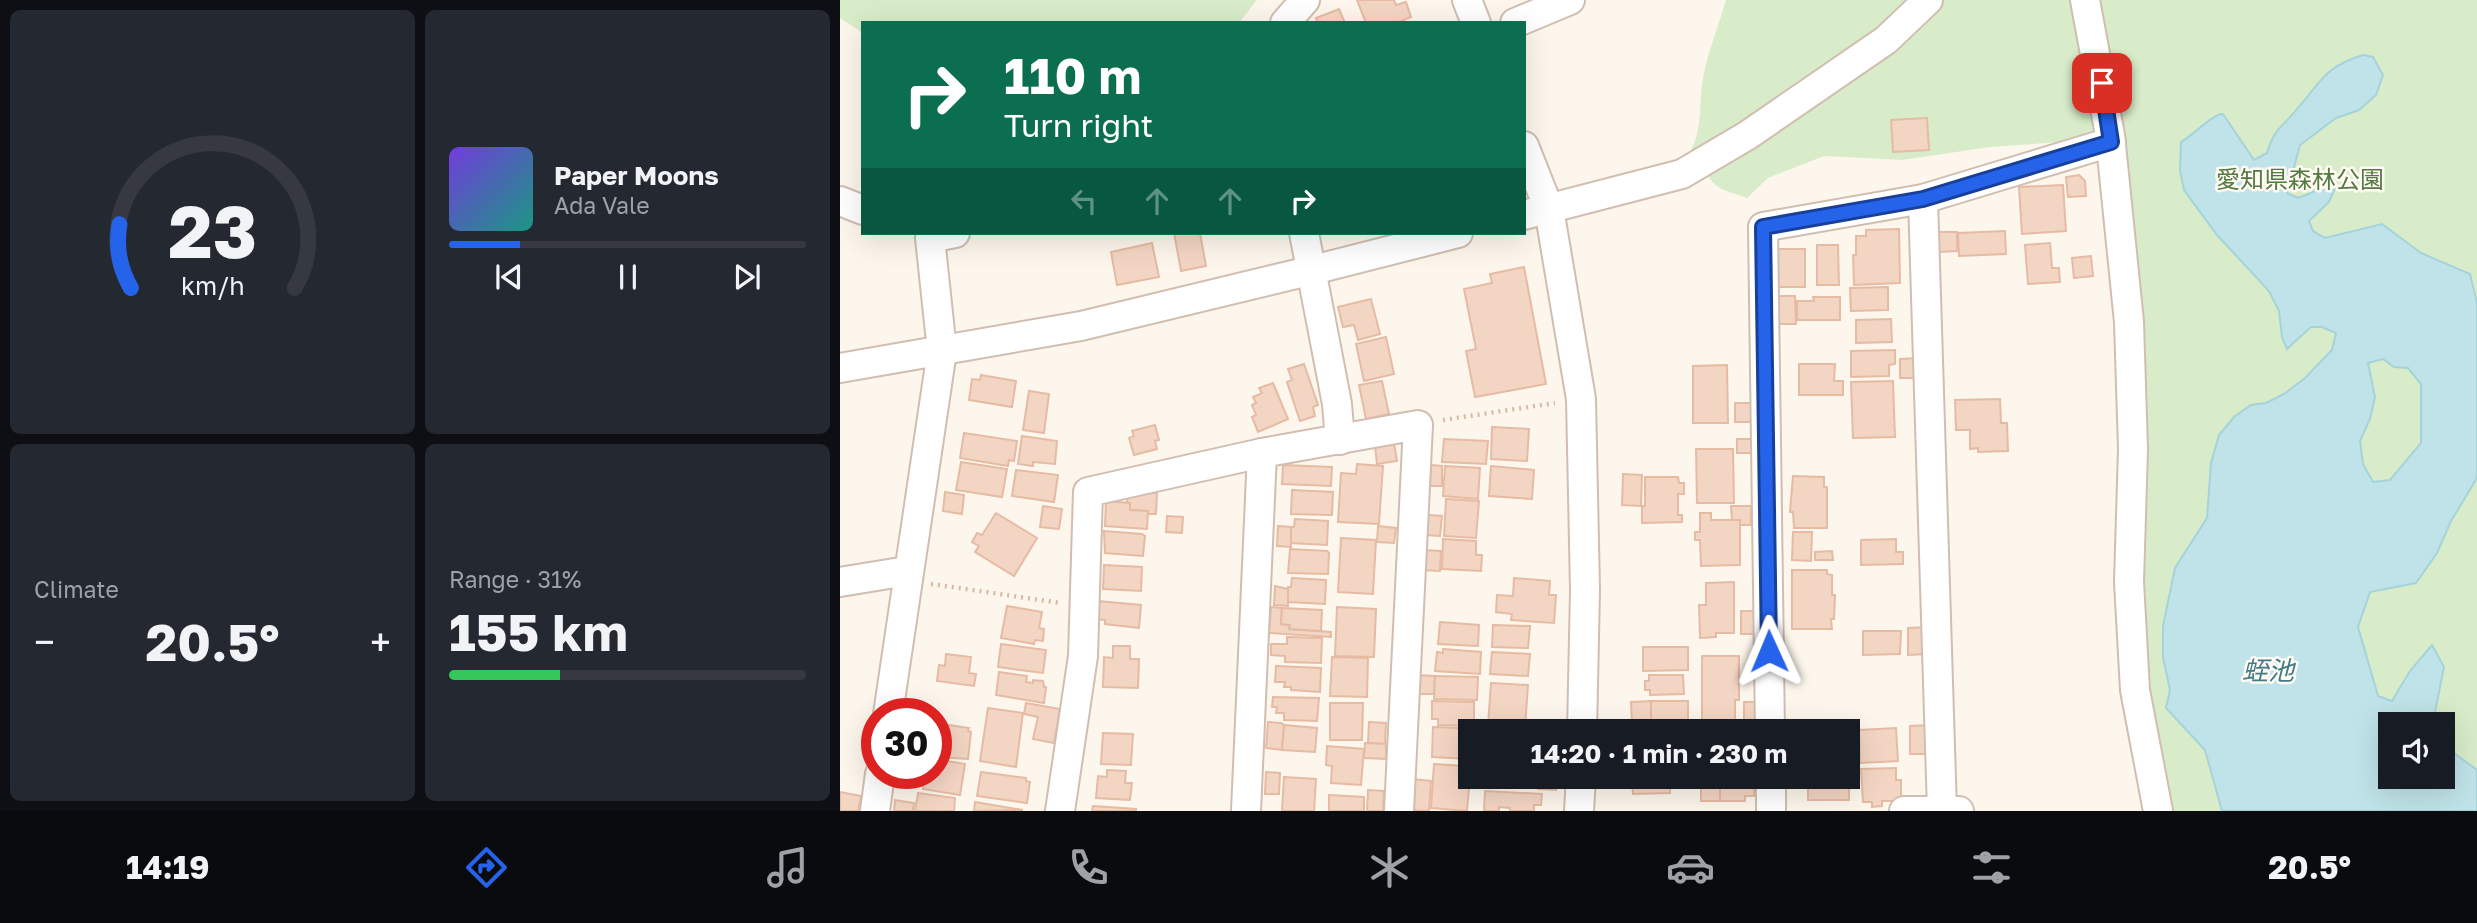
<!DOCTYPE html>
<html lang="en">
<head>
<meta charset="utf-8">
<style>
  :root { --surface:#171b24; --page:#242831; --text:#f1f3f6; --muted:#9ea1a6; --line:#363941; --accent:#2563eb }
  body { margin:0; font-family:"Golos Text","Noto Sans JP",sans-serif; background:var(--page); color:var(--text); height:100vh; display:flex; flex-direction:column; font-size:26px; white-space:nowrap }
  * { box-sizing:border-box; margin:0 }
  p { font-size:23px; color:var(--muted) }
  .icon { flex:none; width:38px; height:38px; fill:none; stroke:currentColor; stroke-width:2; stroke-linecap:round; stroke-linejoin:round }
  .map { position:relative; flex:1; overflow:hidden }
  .details { display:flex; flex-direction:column; gap:10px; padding:10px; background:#0d0f14; width:840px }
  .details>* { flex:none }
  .banner { position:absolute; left:21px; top:21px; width:665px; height:214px; border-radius:0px; box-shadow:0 7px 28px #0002; background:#0b6e4f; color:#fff; overflow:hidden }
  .fabs { position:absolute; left:1538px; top:712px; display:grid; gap:14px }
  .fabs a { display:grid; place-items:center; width:77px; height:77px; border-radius:0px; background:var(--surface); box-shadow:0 7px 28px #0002; font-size:35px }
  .speed { position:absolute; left:21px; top:698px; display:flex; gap:14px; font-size:35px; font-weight:700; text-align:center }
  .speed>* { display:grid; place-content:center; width:91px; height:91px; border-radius:50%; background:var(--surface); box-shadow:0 7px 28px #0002; line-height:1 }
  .speed .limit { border:10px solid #d22; background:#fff; color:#111 }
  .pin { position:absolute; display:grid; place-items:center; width:60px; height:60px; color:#fff; margin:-30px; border-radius:14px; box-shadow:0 4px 10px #0006 }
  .me { position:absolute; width:77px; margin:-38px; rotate:359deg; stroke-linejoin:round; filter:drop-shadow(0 0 5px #0008) }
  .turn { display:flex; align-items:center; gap:24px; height:147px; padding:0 28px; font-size:32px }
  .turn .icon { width:91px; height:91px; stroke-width:2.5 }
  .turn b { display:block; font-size:49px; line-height:60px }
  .lanes { display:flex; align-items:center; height:66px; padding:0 28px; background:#0003; justify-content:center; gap:35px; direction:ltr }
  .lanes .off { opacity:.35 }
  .big { font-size:52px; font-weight:700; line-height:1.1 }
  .details .card { flex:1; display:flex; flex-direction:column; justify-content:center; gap:10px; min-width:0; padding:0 24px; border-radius:10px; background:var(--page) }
  .details .dial { align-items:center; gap:0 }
  .dial svg { height:182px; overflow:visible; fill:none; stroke:var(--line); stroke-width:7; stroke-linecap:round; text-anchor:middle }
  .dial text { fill:var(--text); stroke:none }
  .song { display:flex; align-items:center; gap:21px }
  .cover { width:84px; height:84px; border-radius:10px; background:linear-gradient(135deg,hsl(260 70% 55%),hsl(170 70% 35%)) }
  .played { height:7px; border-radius:4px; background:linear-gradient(90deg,var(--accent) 20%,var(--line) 20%) }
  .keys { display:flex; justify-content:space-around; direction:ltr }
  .heat { display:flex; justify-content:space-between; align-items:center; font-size:38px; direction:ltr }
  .charge { height:10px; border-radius:5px; background:linear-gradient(90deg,#34c759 31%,var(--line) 0) }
  .details .tiles { flex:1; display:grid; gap:10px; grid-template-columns:repeat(2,1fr) }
  .trip { position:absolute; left:618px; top:719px; width:402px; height:70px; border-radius:0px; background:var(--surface); box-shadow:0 7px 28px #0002; font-weight:700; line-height:70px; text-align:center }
  .tab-bar { display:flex; height:112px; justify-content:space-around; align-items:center; background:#090b0e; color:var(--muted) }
  .tab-bar .icon { width:49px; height:49px }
  .tab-bar .active { color:var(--accent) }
  .tab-bar b { font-size:32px; color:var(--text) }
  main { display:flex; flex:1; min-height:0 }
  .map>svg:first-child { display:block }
</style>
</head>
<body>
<main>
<section class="details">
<div class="tiles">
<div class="card dial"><svg viewBox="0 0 100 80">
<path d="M14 69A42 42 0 1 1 86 69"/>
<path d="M14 69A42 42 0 0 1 9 41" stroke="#2563eb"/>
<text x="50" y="56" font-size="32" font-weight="700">23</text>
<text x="50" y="72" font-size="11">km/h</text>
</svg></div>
<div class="card">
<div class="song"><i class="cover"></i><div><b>Paper Moons</b><p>Ada Vale</p></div></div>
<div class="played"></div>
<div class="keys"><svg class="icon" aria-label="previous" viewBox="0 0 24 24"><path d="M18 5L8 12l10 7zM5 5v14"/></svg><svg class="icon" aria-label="pause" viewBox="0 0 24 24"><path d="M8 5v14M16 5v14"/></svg><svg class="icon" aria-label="next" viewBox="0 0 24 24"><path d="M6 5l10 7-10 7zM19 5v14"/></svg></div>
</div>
<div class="card"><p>Climate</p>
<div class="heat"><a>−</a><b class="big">20.5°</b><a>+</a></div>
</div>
<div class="card"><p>Range · 31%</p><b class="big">155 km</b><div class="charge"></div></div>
</div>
</section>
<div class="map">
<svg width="1637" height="811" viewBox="0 0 1637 811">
  <rect width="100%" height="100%" fill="#fdf6ec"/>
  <!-- green -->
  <g fill="#d8ecc9" fill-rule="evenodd">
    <path d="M0,0H417L399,23H23V33L0,18Z"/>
    <path d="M886,0H1637V811H1326L1303,691L1277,138L1150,147L1062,160L984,156L928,178L907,198C889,191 871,190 866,169L844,162C866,131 857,106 864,73C869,49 879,24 886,0ZM1550,724H1603V777H1550Z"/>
  </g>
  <!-- water -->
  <path fill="#bfe3e8" stroke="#a5d3da" stroke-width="2" fill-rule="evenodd" d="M1523,55L1533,57L1543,75L1536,95L1519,110L1496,118L1460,145L1447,193L1458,198L1493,184L1495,188L1489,202L1469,221L1473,231L1485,238L1542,224L1581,253L1630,274L1637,303V478L1611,521L1597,553L1576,583L1530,592L1518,627L1538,696L1552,701L1570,671L1592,645L1604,667L1594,717L1596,724H1550V777H1603V745L1637,770V811H1382L1365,750L1326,708L1330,690L1323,658V626L1335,568L1367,518L1371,463L1379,435L1394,417L1411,405L1426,403L1444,394L1465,378L1492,350L1496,333L1482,327H1471L1447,349L1442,337L1439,311L1429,291L1377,235L1344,190L1340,170L1341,142C1354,135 1372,114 1383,114L1414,160L1427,153C1435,127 1441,129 1457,109C1482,81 1484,67 1523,55ZM1543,359L1554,367L1568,368L1581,384V443L1550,480L1533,482L1523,464L1520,441L1530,419L1535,397L1528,363Z"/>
  <!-- building -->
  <g fill="#f3d5c3" stroke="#e6bba3" stroke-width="2">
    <path d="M517,0H554L556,5L566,2L571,17L557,23H526Z"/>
    <path d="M499,9L505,23H478L476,18Z"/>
    <path d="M1087,118L1089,150L1053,152L1051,120Z"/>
    <path d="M1239,175L1245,181L1246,196L1228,197L1226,177Z"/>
    <path d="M1223,185L1226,231L1182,234L1179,187Z"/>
    <path d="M1059,229L1060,283L1014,285L1013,255H1016V236H1026V230Z"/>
    <path d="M1165,231L1166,254L1119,256L1118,233Z"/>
    <path d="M1097,232H1117V251L1098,252Z"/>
    <path d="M334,233H360L366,266L341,271Z"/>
    <path d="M312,243L319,277L277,285L271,252Z"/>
    <path d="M1210,243L1212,268H1219L1220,282L1188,284L1185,245Z"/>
    <path d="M977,245H998L999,285H977Z"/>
    <rect x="938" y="249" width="27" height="38"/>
    <path d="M1251,256L1253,276L1234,278L1232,258Z"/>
    <path d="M684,267L706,384L635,397L626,351L636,349L624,289L652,283L650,274Z"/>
    <path d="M1048,287V310L1011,311L1010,288Z"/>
    <path d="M936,296H955L956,324H936Z"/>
    <path d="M973,297H1000V320H957V301H974Z"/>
    <path d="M531,299L540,334L518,340L514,325L503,327L498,307Z"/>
    <path d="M1051,319L1052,342L1016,343V320Z"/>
    <path d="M546,337L554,374L524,381L516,344Z"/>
    <path d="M1055,350V364L1049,365V376L1011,377V351Z"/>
    <path d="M1078,358L1079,378H1060V359Z"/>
    <path d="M464,364L478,405L473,407L475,416L460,421L447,382L452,380L448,369Z"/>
    <path d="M959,364H995L994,381H1003V395H959Z"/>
    <path d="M887,365L888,423H853V366Z"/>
    <path d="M141,375L176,381L172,407L129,400L132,379L140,380Z"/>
    <path d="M542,381L549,414L526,419L519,385Z"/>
    <path d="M1053,381L1055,437L1013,438L1011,382Z"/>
    <path d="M433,383L448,419L418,432L412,417L416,415L412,405L416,403L413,397L422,393L419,388Z"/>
    <path d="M189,391L209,394L204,433L183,430Z"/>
    <path d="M1160,399L1161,423H1167L1168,451L1138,452V448L1130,449V430H1116L1115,400Z"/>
    <rect x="895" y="403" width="19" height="19"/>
    <path d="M315,425L319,440L315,441L317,449L294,455L289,438L294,436L292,431Z"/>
    <path d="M652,427L689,429L687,461L651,459Z"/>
    <path d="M124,433L177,441L174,461L169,460L168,466L120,458Z"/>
    <path d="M182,436L217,441L215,464L193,462V466L178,464Z"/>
    <path d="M604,439L648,441L646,464L602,462Z"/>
    <rect x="897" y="439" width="18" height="14"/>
    <path d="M554,443L557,461L537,464L535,446Z"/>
    <path d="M856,449H893L894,503H857Z"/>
    <path d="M121,462L167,469L162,497L116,490Z"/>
    <path d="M517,464L543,466L539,524L498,522L501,473L516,474Z"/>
    <path d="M443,465L492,467L491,486L442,484Z"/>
    <path d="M591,465L602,466V486H590Z"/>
    <path d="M605,466L640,468L638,499L603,496Z"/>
    <path d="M651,466L694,470L692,499L649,496Z"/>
    <path d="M176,470L218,475L214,502L172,496Z"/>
    <path d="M783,474L802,475L801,506L782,505Z"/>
    <path d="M953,476L984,477V487H987V528H954L953,512H950Z"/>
    <path d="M805,477H838L839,483H844V494H838V515H842V522L802,523V506H805Z"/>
    <path d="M452,490L493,492L492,515L451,514Z"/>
    <path d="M105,492L124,495L122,514L103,511Z"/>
    <path d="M288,492L317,493L316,514H307L308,511L290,510V503H287Z"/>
    <path d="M606,499L639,501L636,538L604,536Z"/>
    <path d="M266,501L290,503V510L308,511L307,529L265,526Z"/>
    <path d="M203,506L222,509L219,529L200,527Z"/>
    <path d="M891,506H911V525H900V520H892Z"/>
    <path d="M156,513L197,538L174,576L135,552L139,546L132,542L137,533L142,535Z"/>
    <path d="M860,513H871V520H900V565L861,566L860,540H855V532H860Z"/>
    <path d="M588,515L602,516L600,536L586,535Z"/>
    <path d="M327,516L343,517L342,533L326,532Z"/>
    <path d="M455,519L488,521L487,545L450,543L451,527H454Z"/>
    <path d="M438,526L451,527V547L437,546Z"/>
    <path d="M538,526L556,528L554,543L537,542Z"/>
    <path d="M264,531L302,534L305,536L303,556L265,553Z"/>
    <path d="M953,532H972L971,561L952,560Z"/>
    <path d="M501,538L536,540L533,594L498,592Z"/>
    <path d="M603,539L636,541V555H642L641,571L602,569Z"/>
    <path d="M1056,539V552H1063V564L1021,565V540Z"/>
    <path d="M450,549L487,551L489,553L488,574L448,573Z"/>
    <path d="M582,550L601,551L600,571L581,570Z"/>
    <path d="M992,551L993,560H975V552Z"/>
    <path d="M264,565L302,567L301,591L263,589Z"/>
    <path d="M952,570H987V574L992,575V595H995L994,619H991L992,629H952Z"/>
    <path d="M452,578L486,580L485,604L448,602V587H451Z"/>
    <path d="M674,578L710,581L709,595H716L714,623L671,620L672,614L656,612L657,595L673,596Z"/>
    <path d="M894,582V633H876V637L860,638L859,605H866V583Z"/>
    <path d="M435,586L448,589V606L434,605Z"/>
    <path d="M258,601L301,605L299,628L265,624V620L256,619Z"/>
    <path d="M167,606L202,612L199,628L204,629L203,641L195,640L194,644L161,638Z"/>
    <path d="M431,607L442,608L441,624L450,625L449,629L491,632V637L429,633Z"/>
    <path d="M497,607L536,609L534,657L495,656Z"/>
    <path d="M442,608L482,610L481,631L449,629L450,625L441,624Z"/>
    <rect x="901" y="611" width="19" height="23"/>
    <path d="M600,622L639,625L638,646L598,644Z"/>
    <path d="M653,625L690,626L688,648L652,647Z"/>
    <path d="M1089,627V654L1068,655V628Z"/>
    <path d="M1023,631H1061L1060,654L1023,655Z"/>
    <path d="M447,637L482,638L481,663L445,662V656L431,655V644H447Z"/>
    <path d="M161,644L206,650L203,673L158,667Z"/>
    <path d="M273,646H290V659H299L298,688L263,687L264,657L273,658Z"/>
    <path d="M803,647H848V670L803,671Z"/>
    <path d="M603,649L641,652L640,674L595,671L597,652L603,653Z"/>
    <path d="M652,652L690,654L688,676L650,674Z"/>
    <path d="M106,654L131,657L129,673L136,674L134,686L97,681L99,665L105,666Z"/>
    <path d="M862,656H899V700H895V722H862Z"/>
    <path d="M492,657L528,658L527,697L490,696Z"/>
    <path d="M436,666L481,668L480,692L451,690V687H444L445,682H435Z"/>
    <path d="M159,672L187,676L186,682L193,683V680L203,681L204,687H206L204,703L156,695Z"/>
    <path d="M577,675L595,676L594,694H577Z"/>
    <path d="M809,675H843L844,694L810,695V690H805V681H809Z"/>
    <path d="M595,676L638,677L637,700L594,699Z"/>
    <path d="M651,683L688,685L685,728L648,725Z"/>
    <path d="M433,697L479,698L477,721L444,720V713H436L437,707H432Z"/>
    <path d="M592,701L634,702V726L598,725V719H592Z"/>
    <path d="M811,701H848V722L811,723Z"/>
    <path d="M811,701V723H792L791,702Z"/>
    <path d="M904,702H922L921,723H904Z"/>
    <path d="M186,703L220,709L214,743L193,739L198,717L184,714Z"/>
    <path d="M490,703H523L522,740H490Z"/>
    <path d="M148,708L183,713L176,767L140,761Z"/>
    <path d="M428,722L441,723L444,725L442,750L426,748Z"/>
    <path d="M529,722L546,723L545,744L528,743Z"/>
    <path d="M96,723L129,728L128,731L131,732L128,759L96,757Z"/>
    <path d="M444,725L477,728L475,752L442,750Z"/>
    <path d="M1090,725L1091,754H1070V726Z"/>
    <path d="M593,727L643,729V732H630V759L592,757Z"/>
    <path d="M863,727L901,728L900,732H863Z"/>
    <path d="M1056,728L1058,761L1020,763L1019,730Z"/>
    <path d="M263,733L293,734L291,765L261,764Z"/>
    <path d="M525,743L546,744V759L524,758Z"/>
    <path d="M487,746L524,749L521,785L491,783L492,766L486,765Z"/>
    <path d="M96,759L125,764L120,795L83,789L85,774H96Z"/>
    <path d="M594,764L626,766L624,787L629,788L627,811L591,808Z"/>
    <path d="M1056,768V780H1061V801H1042V806L1032,807V802H1023L1021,769Z"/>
    <path d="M267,770L286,771L285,783H292L290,800L256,798L258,776L267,777Z"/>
    <path d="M141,772L186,778V781L190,782L187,803L137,796Z"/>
    <path d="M426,772L440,773L439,794H425Z"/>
    <path d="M1008,774H1013V788H1009V800H968V777H1008Z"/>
    <path d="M444,777L476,779L474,811H442Z"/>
    <path d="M645,777H698V788L644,785Z"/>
    <path d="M699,777H716V790L698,789Z"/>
    <path d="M792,777H830V793L793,794Z"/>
    <path d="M871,777H918V782H914V796H905V801H880V782H871Z"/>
    <path d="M571,779L591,781L589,811L569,810Z"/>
    <rect x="861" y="782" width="19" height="19"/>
    <path d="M528,790L544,791L543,811H527Z"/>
    <path d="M645,791L702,794L701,805H694V811H670V808L659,807V811H644Z"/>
    <path d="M0,792L21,796L18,811H0Z"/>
    <path d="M78,793L115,798L114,811H75Z"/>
    <path d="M489,795L524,797V811H489Z"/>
    <path d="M55,800L74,803L73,811H54Z"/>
    <path d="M135,802L183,810L134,811Z"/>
    <path d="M253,806L296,809V811H252Z"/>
  </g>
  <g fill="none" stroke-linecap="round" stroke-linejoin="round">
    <defs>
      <g id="minor">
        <path d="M627,0L636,23"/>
        <path d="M1245,0L1270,135L1289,322L1293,449L1289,582L1295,690L1318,811"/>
        <path d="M445,23L465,0"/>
        <path d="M675,23L730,0"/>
        <path d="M684,146L709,209L741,399L745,590L742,732"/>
        <path d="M1083,199L1102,811"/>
        <path d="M0,201L23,210"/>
        <path d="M684,215L842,174L908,135L1046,40L1088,0"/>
        <path d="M464,233L497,404L500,440"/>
        <path d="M0,368L241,326L473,270L618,233"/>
        <path d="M0,582L67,571"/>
        <path d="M48,714L102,351L90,238L115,233"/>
        <path d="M930,732L923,227L1083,199L1271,142"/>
        <path d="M931,777V811"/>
        <path d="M35,811L40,774"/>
        <path d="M220,811L243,656L248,492L422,453L578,425L559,811"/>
        <path d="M406,811L422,453"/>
        <path d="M739,811L741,777"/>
        <path d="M1064,811H1119"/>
      </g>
    </defs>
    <!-- minor casing -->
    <use href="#minor" stroke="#d1beb0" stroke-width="32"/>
    <!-- path -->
    <g stroke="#d9b8a5" stroke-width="4.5" stroke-dasharray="2 5" stroke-linecap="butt">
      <path d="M603,420L715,403"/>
      <path d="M91,584L221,603"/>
    </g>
    <!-- minor -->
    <use href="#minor" stroke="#fff" stroke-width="28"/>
  </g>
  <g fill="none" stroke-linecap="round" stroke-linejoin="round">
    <defs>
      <path id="route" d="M929,651L923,227L1083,199L1271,142L1262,83"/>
    </defs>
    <!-- route casing -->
    <use href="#route" stroke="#184099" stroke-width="18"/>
    <!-- route -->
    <use href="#route" stroke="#2563eb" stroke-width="12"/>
  </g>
  <g text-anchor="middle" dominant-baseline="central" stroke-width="5" stroke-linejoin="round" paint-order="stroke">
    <!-- park labels -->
    <g font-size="24" fill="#537a41" stroke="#fffaf3">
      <text x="1460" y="178">愛知県森林公園</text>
    </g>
    <!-- water labels -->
    <g font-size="26" font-style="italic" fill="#437c86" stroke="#fffaf3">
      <text x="1428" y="670">蛭池</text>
    </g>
  </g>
</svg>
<div class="fabs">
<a><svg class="icon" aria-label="sound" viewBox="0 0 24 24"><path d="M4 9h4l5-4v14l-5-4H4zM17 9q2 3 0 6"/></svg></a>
</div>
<div class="speed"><div class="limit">30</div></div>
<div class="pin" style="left:1262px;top:83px;background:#d93025"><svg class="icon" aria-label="arrive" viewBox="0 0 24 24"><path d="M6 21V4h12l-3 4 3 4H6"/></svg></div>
<svg class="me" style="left:929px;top:651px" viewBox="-20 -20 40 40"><path d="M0-17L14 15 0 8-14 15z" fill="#2563eb" stroke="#fff" stroke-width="4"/></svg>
<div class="trip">14:20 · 1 min · 230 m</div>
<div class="banner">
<div class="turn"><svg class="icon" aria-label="right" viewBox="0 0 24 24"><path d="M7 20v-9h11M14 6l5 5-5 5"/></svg><div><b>110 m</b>Turn right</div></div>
<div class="lanes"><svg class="icon off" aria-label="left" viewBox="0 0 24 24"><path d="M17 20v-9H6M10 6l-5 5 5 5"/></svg><svg class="icon off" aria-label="ahead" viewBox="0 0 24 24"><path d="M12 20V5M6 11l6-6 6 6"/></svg><svg class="icon off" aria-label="ahead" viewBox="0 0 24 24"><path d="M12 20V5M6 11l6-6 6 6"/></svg><svg class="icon" aria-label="right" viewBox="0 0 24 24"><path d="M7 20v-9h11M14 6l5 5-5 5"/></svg></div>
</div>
</div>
</main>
<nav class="tab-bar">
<b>14:19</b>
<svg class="icon active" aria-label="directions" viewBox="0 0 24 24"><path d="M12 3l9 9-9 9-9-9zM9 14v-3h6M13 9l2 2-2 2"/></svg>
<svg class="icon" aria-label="music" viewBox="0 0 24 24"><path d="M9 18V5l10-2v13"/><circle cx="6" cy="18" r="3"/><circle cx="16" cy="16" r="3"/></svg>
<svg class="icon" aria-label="phone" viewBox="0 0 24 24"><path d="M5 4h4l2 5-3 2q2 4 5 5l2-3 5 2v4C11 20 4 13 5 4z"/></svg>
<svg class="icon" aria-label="climate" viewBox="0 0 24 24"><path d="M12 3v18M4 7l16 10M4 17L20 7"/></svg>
<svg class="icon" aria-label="car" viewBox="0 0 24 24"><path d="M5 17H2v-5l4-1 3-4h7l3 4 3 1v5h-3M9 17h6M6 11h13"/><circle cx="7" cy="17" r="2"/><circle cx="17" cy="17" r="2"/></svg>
<svg class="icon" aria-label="filters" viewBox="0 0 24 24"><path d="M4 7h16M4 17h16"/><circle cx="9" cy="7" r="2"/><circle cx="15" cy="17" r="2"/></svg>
<b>20.5°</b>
</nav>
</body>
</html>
